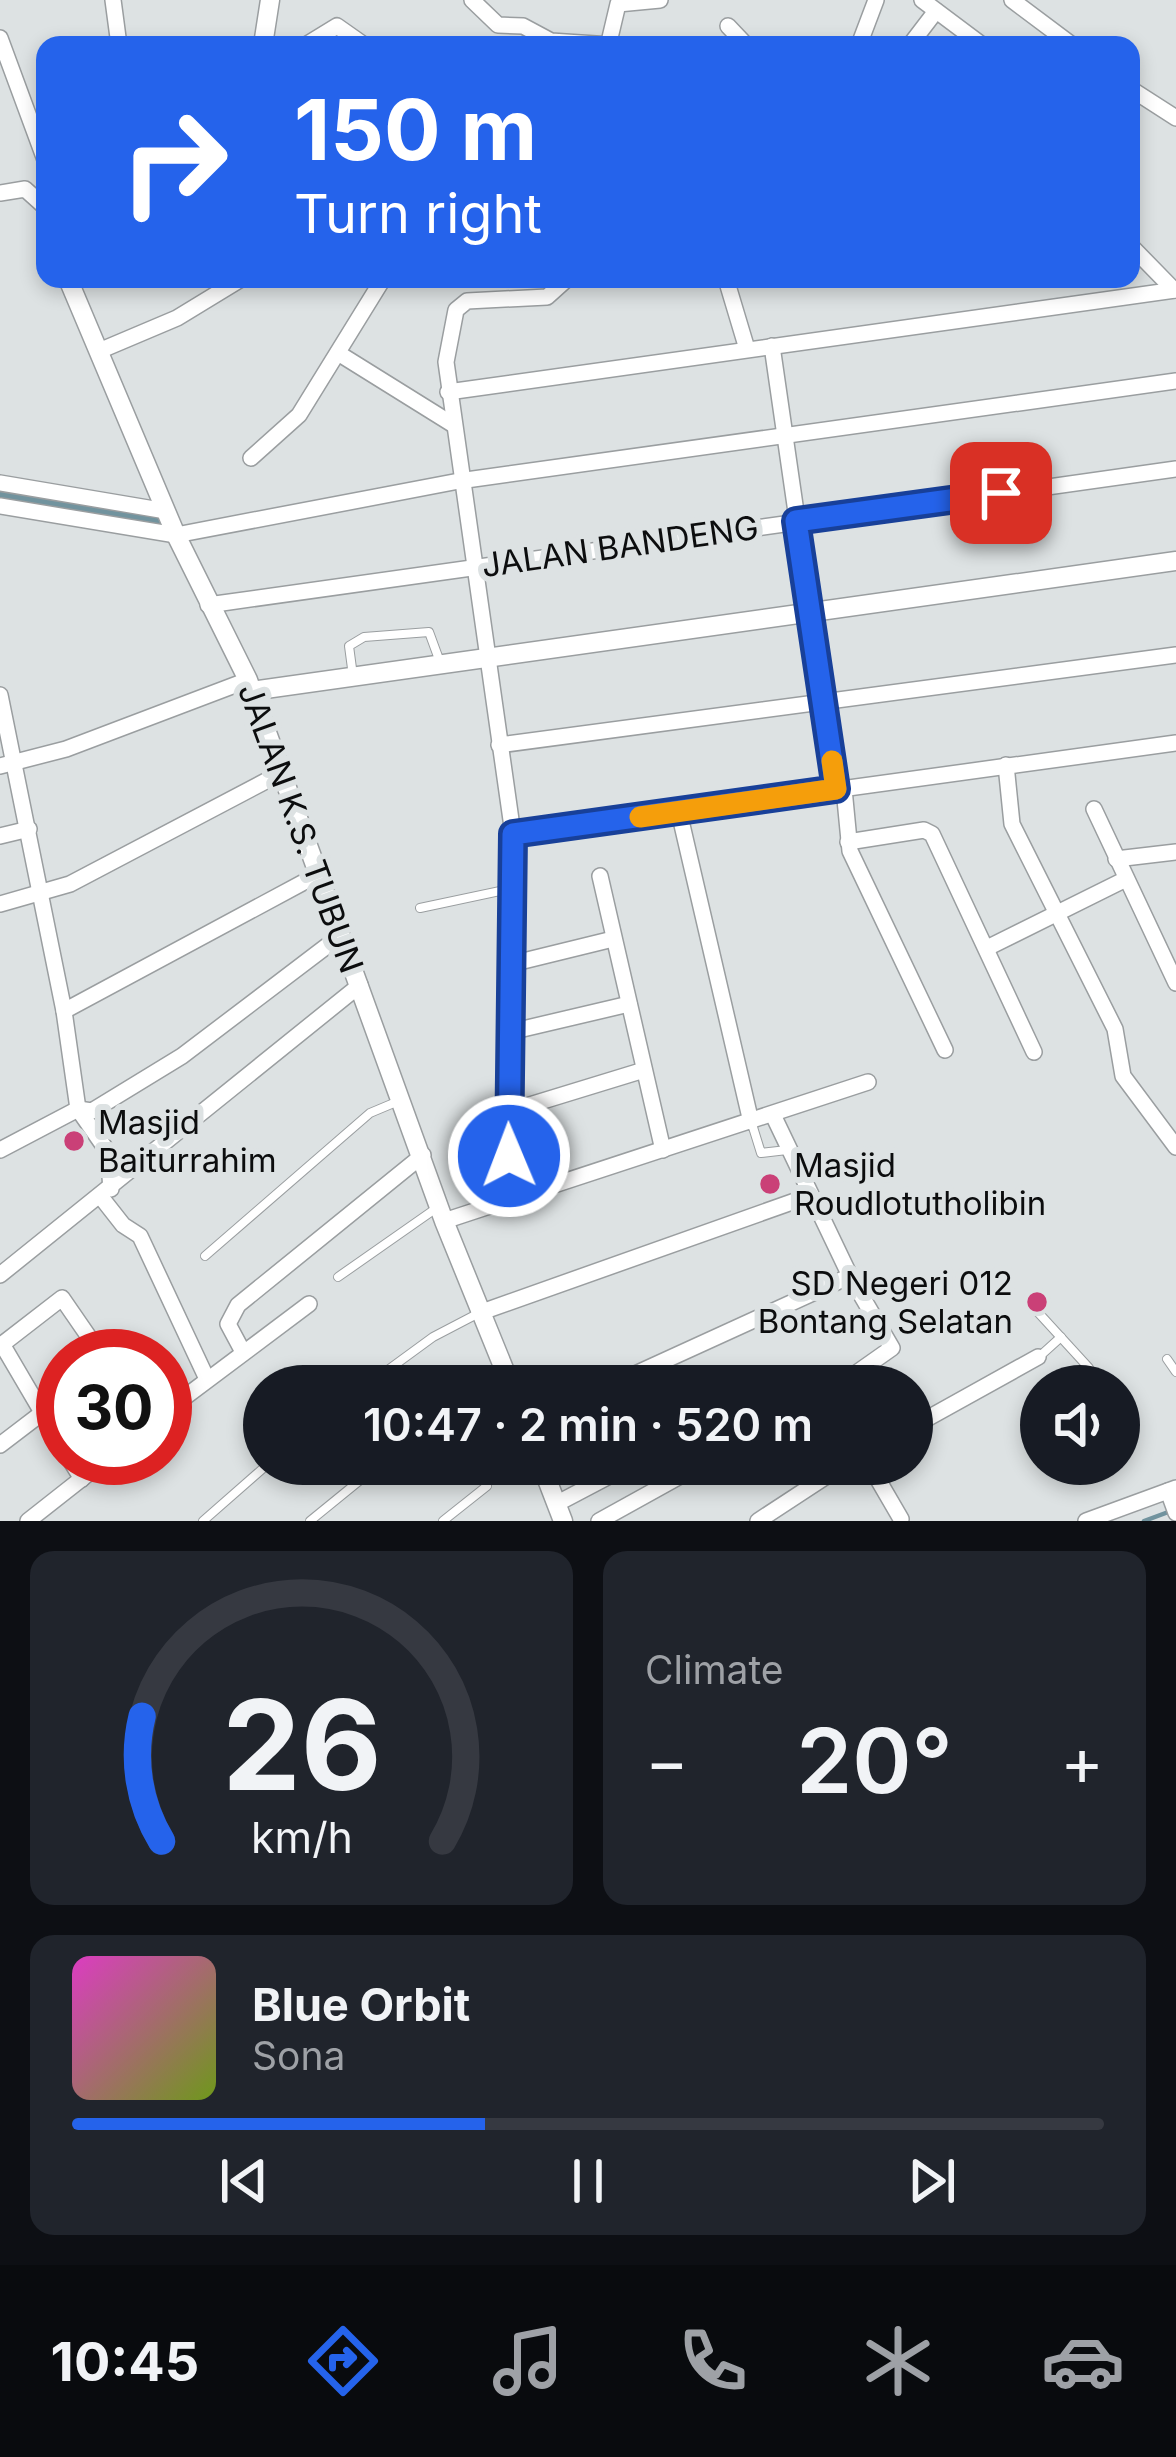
<!DOCTYPE html>
<html lang="en">
<head>
<meta charset="utf-8">
<style>
  :root { --surface:#171b24; --page:#20242c; --text:#f1f3f6; --muted:#9ea1a6; --line:#363941; --accent:#2563eb }
  body { margin:0; font-family:Inter,sans-serif; background:var(--page); color:var(--text); height:100vh; display:flex; flex-direction:column; font-size:45px; white-space:nowrap }
  * { box-sizing:border-box; margin:0 }
  p { font-size:39px; color:var(--muted) }
  .icon { flex:none; width:66px; height:66px; fill:none; stroke:currentColor; stroke-width:2; stroke-linecap:round; stroke-linejoin:round }
  .map { position:relative; height:1521px; overflow:hidden }
  .sheet { display:flex; flex-direction:column; gap:30px; padding:30px; background:#0d0f14; flex:1 }
  .sheet>* { flex:none }
  .guide { position:absolute; left:36px; top:36px; width:1104px; height:252px; border-radius:24px; box-shadow:0 6px 18px #0003; background:#2563eb; color:#fff; overflow:hidden }
  .fabs { position:absolute; left:1020px; top:1365px; display:grid; gap:24px }
  .fabs a { display:grid; place-items:center; width:120px; height:120px; border-radius:50%; background:var(--surface); box-shadow:0 6px 18px #0003; font-size:60px }
  .speed { position:absolute; left:36px; top:1329px; display:flex; gap:24px; font-size:60px; font-weight:700; text-align:center }
  .speed>* { display:grid; place-content:center; width:156px; height:156px; border-radius:50%; background:var(--surface); box-shadow:0 6px 18px #0003; line-height:1 }
  .speed .limit { border:18px solid #d22; background:#fff; color:#111 }
  .pin { position:absolute; display:grid; place-items:center; width:102px; height:102px; color:#fff; margin:-51px; border-radius:24px; box-shadow:0 6px 18px #0006 }
  .me { position:absolute; width:132px; margin:-66px; rotate:359deg; stroke-linejoin:round; filter:drop-shadow(0 0 9px #0008) }
  .turn { display:flex; align-items:center; gap:42px; height:252px; padding:0 60px; font-size:54px }
  .turn .icon { width:156px; height:156px; stroke-width:2.5 }
  .turn b { display:block; font-size:84px; line-height:102px }
  .big { font-size:90px; font-weight:600; line-height:1.1 }
  .sheet .tile { flex:1; display:flex; flex-direction:column; justify-content:center; gap:18px; min-width:0; padding:0 42px; border-radius:24px; background:var(--page) }
  .sheet .dial { align-items:center; gap:0 }
  .dial svg { height:312px; overflow:visible; fill:none; stroke:var(--line); stroke-width:7; stroke-linecap:round; text-anchor:middle }
  .dial text { fill:var(--text); stroke:none }
  .song { display:flex; align-items:center; gap:36px }
  .cover { width:144px; height:144px; border-radius:18px; background:linear-gradient(135deg,hsl(310 70% 55%),hsl(80 70% 35%)) }
  .played { height:12px; border-radius:6px; background:linear-gradient(90deg,var(--accent) 40%,var(--line) 40%) }
  .keys { display:flex; justify-content:space-around; direction:ltr }
  .heat { display:flex; justify-content:space-between; align-items:center; font-size:66px; direction:ltr }
  .sheet .tiles { flex:1; display:grid; gap:30px; grid-template-columns:1fr 1fr }
  .tile:last-child { grid-column:span 2 }
  .trip { position:absolute; left:243px; top:1365px; width:690px; height:120px; border-radius:60px; background:var(--surface); box-shadow:0 6px 18px #0003; font-weight:600; line-height:120px; text-align:center }
  .tab-bar { display:flex; height:192px; justify-content:space-around; align-items:center; background:#090b0e; color:var(--muted) }
  .tab-bar .icon { width:84px; height:84px }
  .tab-bar .active { color:var(--accent) }
  .tab-bar b { font-size:54px; color:var(--text) }
  .map>svg:first-child { display:block }
</style>
</head>
<body>
<div class="map">
<svg width="1176" height="1521" viewBox="0 0 1176 1521">
  <rect width="100%" height="100%" fill="#dde2e3"/>
  <g fill="none" stroke-linecap="round" stroke-linejoin="round">
    <!-- stream -->
    <path stroke="#71939e" stroke-width="4.5" d="M1144,1521L1171,1511"/>
    <!-- river -->
    <path stroke="#71939e" stroke-width="27" d="M0,496L149,519"/>
    <defs>
      <g id="service">
        <path d="M353,676L349,646L364,637L429,632L440,662"/>
        <path d="M420,908L514,888"/>
        <path d="M752,1124L761,1153L787,1150"/>
        <path d="M205,1256L370,1113L401,1100"/>
        <path d="M338,1277L438,1207"/>
        <path d="M1035,1309L1089,1368"/>
        <path d="M1040,1356L1061,1337"/>
        <path d="M1167,1359L1176,1372"/>
        <path d="M366,1386L433,1337L479,1313"/>
        <path d="M203,1521L268,1464"/>
        <path d="M310,1521L380,1464"/>
        <path d="M443,1521L487,1486L469,1464"/>
      </g>
      <g id="minor">
        <path d="M113,0L119,45"/>
        <path d="M472,0L498,25L523,26L551,41L611,45"/>
        <path d="M922,0L982,45"/>
        <path d="M1012,0L1072,45"/>
        <path d="M728,26L746,45"/>
        <path d="M0,38L45,160"/>
        <path d="M609,42L618,4L660,0"/>
        <path d="M306,45L337,26L364,45"/>
        <path d="M859,45L876,0"/>
        <path d="M910,45L936,11"/>
        <path d="M1131,89L1176,118"/>
        <path d="M0,193L25,189L45,207"/>
        <path d="M1131,246L1174,290"/>
        <path d="M726,279L747,349"/>
        <path d="M772,346L836,789"/>
        <path d="M99,351L177,318L241,279"/>
        <path d="M338,353L452,424"/>
        <path d="M448,392L1176,290"/>
        <path d="M251,458L299,415L383,279"/>
        <path d="M0,483L166,511"/>
        <path d="M0,506L176,535L459,481L1176,381"/>
        <path d="M208,605L1176,469"/>
        <path d="M0,695L64,1011L78,1109L108,1152L111,1189"/>
        <path d="M499,745L1176,655"/>
        <path d="M1006,765L1012,824L1115,1029L1123,1076L1176,1147"/>
        <path d="M0,766L66,749L248,680"/>
        <path d="M844,789L850,851L945,1050"/>
        <path d="M1094,809L1176,983"/>
        <path d="M679,812L751,1122"/>
        <path d="M513,834L1176,743"/>
        <path d="M0,836L29,829"/>
        <path d="M848,842L924,830L932,834L1034,1052"/>
        <path d="M1116,859L1176,852"/>
        <path d="M600,876L663,1150"/>
        <path d="M0,904L70,884L281,773"/>
        <path d="M987,948L1126,879"/>
        <path d="M511,964L613,939"/>
        <path d="M64,1011L317,875"/>
        <path d="M510,1032L629,1004"/>
        <path d="M507,1112L644,1070"/>
        <path d="M0,1150L78,1109L92,1111L182,1056L340,936"/>
        <path d="M101,1197L123,1225L140,1236L207,1379"/>
        <path d="M516,1197L507,1112L513,834L446,362L456,310L467,301L547,297L567,279"/>
        <path d="M444,1221L868,1082"/>
        <path d="M0,1275L360,985"/>
        <path d="M479,1313L809,1196"/>
        <path d="M2,1344L63,1448"/>
        <path d="M0,1346L62,1298L102,1356"/>
        <path d="M243,1352L228,1324L238,1305L423,1155"/>
        <path d="M609,1386L850,1276L774,1117"/>
        <path d="M838,1386L892,1348L850,1276"/>
        <path d="M165,1412L309,1304"/>
        <path d="M912,1427L1038,1357"/>
        <path d="M0,1445L42,1413"/>
        <path d="M69,1458L82,1479"/>
        <path d="M869,1464L901,1519"/>
        <path d="M1168,1491L1176,1513"/>
        <path d="M556,1504L632,1464"/>
        <path d="M28,1521L108,1458"/>
        <path d="M599,1521L702,1464"/>
        <path d="M758,1521L845,1464"/>
        <path d="M1086,1521L1176,1488"/>
      </g>
      <g id="tertiary">
        <path d="M263,45L270,0"/>
        <path d="M68,279L176,535L248,680L444,1221L511,1386"/>
        <path d="M251,691L1176,561"/>
        <path d="M541,1464L563,1521"/>
      </g>
    </defs>
    <!-- service casing -->
    <use href="#service" stroke="#9a9ea0" stroke-width="10"/>
    <!-- minor casing -->
    <use href="#minor" stroke="#9a9ea0" stroke-width="18"/>
    <!-- tertiary casing -->
    <use href="#tertiary" stroke="#9a9ea0" stroke-width="21"/>
    <!-- service -->
    <use href="#service" stroke="#fff" stroke-width="8"/>
    <!-- minor -->
    <use href="#minor" stroke="#fff" stroke-width="15"/>
    <!-- tertiary -->
    <use href="#tertiary" stroke="#fff" stroke-width="18"/>
  </g>
  <g fill="none" stroke-linecap="round" stroke-linejoin="round">
    <defs>
      <path id="route" d="M509,1156L513,834L836,789L796,521L1001,493"/>
    </defs>
    <!-- route casing -->
    <use href="#route" stroke="#184099" stroke-width="30"/>
    <!-- route -->
    <use href="#route" stroke="#2563eb" stroke-width="21"/>
    <!-- slow -->
    <path stroke="#f59e0b" stroke-width="21" d="M640,817L836,789L832,761"/>
  </g>
  <!-- markers -->
  <g fill="#ca4077" stroke="#dde2e3" stroke-width="4.5">
    <circle cx="74" cy="1141" r="12"/>
    <circle cx="770" cy="1184" r="12"/>
    <circle cx="1037" cy="1302" r="12"/>
  </g>
  <g text-anchor="middle" dominant-baseline="central" stroke-width="12" stroke-linejoin="round" paint-order="stroke">
    <!-- street labels -->
    <g font-size="33" fill="#0c0d0e" stroke="#dde2e3">
      <text transform="translate(620 546) rotate(-8)">JALAN BANDENG</text>
      <text transform="translate(301 828) rotate(70)">JALAN K.S. TUBUN</text>
    </g>
    <!-- poi labels -->
    <g font-size="33" fill="#0c0d0e" stroke="#dde2e3" text-anchor="start">
      <text x="98" y="1122">Masjid<tspan x="98" dy="38">Baiturrahim</tspan></text>
      <text x="794" y="1165">Masjid<tspan x="794" dy="38">Roudlotutholibin</tspan></text>
      <text x="1013" y="1283" text-anchor="end">SD Negeri 012<tspan x="1013" dy="38">Bontang Selatan</tspan></text>
    </g>
  </g>
</svg>
<div class="fabs">
<a><svg class="icon" aria-label="sound" viewBox="0 0 24 24"><path d="M4 9h4l5-4v14l-5-4H4zM17 9q2 3 0 6"/></svg></a>
</div>
<div class="speed"><div class="limit">30</div></div>
<div class="pin" style="left:1001px;top:493px;background:#d93025"><svg class="icon" aria-label="arrive" viewBox="0 0 24 24"><path d="M6 21V4h12l-3 4 3 4H6"/></svg></div>
<svg class="me" style="left:509px;top:1156px" viewBox="-20 -20 40 40"><circle r="17" fill="#2563eb" stroke="#fff" stroke-width="3"/><path d="M0-11L8 9 0 5-8 9z" fill="#fff"/></svg>
<div class="trip">10:47 · 2 min · 520 m</div>
<div class="guide">
<div class="turn"><svg class="icon" aria-label="right" viewBox="0 0 24 24"><path d="M7 20v-9h11M14 6l5 5-5 5"/></svg><div><b>150 m</b>Turn right</div></div>
</div>
</div>
<section class="sheet">
<div class="tiles">
<div class="tile dial"><svg viewBox="0 0 100 80">
<path d="M14 69A42 42 0 1 1 86 69"/>
<path d="M14 69A42 42 0 0 1 9 37" stroke="#2563eb"/>
<text x="50" y="56" font-size="32" font-weight="700">26</text>
<text x="50" y="72" font-size="11">km/h</text>
</svg></div>
<div class="tile"><p>Climate</p>
<div class="heat"><a>−</a><b class="big">20°</b><a>+</a></div>
</div>
<div class="tile">
<div class="song"><i class="cover"></i><div><b>Blue Orbit</b><p>Sona</p></div></div>
<div class="played"></div>
<div class="keys"><svg class="icon" aria-label="previous" viewBox="0 0 24 24"><path d="M18 5L8 12l10 7zM5 5v14"/></svg><svg class="icon" aria-label="pause" viewBox="0 0 24 24"><path d="M8 5v14M16 5v14"/></svg><svg class="icon" aria-label="next" viewBox="0 0 24 24"><path d="M6 5l10 7-10 7zM19 5v14"/></svg></div>
</div>
</div>
</section>
<nav class="tab-bar">
<b>10:45</b>
<svg class="icon active" aria-label="directions" viewBox="0 0 24 24"><path d="M12 3l9 9-9 9-9-9zM9 14v-3h6M13 9l2 2-2 2"/></svg>
<svg class="icon" aria-label="music" viewBox="0 0 24 24"><path d="M9 18V5l10-2v13"/><circle cx="6" cy="18" r="3"/><circle cx="16" cy="16" r="3"/></svg>
<svg class="icon" aria-label="phone" viewBox="0 0 24 24"><path d="M5 4h4l2 5-3 2q2 4 5 5l2-3 5 2v4C11 20 4 13 5 4z"/></svg>
<svg class="icon" aria-label="climate" viewBox="0 0 24 24"><path d="M12 3v18M4 7l16 10M4 17L20 7"/></svg>
<svg class="icon" aria-label="car" viewBox="0 0 24 24"><path d="M5 17H2v-5l4-1 3-4h7l3 4 3 1v5h-3M9 17h6M6 11h13"/><circle cx="7" cy="17" r="2"/><circle cx="17" cy="17" r="2"/></svg>
</nav>
</body>
</html>
